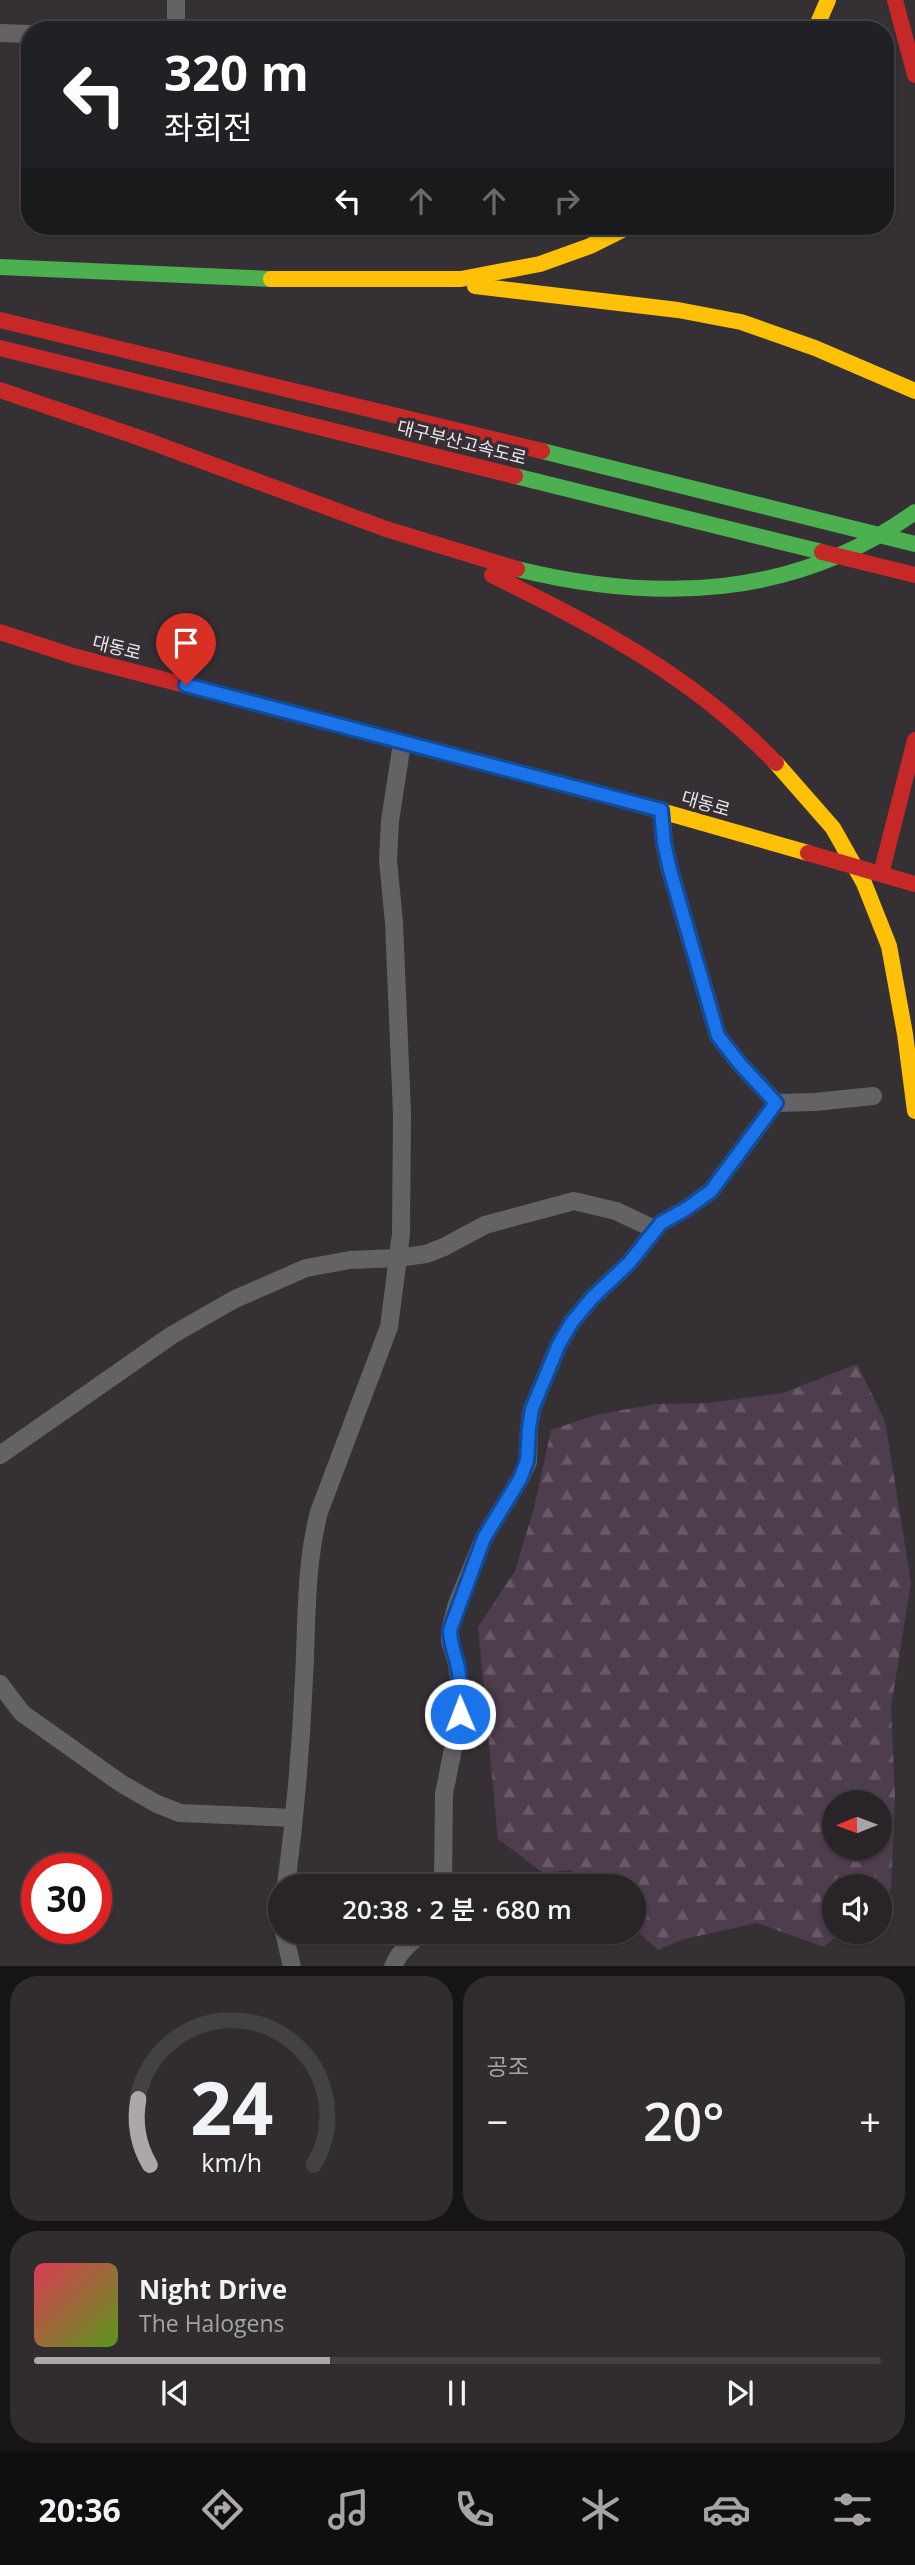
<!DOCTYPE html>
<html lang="ko">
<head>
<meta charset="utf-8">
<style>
  :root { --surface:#282427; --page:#302c2f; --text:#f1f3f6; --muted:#a5a4a7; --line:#444144; --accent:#aca7ab }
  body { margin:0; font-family:"Open Sans","Noto Sans KR",sans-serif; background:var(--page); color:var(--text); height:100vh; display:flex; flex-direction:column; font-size:26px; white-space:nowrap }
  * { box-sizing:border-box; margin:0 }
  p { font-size:23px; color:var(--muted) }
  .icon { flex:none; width:38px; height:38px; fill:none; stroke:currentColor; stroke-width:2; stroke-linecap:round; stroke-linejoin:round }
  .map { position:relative; height:1966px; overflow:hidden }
  .panel { display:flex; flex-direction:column; gap:10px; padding:10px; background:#161415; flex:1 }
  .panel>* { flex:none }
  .banner { position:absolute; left:21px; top:21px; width:873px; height:214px; border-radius:28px; box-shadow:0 2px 5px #0004,0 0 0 2px var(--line); background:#202124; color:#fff; overflow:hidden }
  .needle { width:46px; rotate:269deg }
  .buttons { position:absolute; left:822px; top:1790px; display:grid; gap:14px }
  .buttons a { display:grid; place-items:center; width:70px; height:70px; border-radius:50%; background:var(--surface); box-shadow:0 2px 5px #0004,0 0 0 2px var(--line); font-size:35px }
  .speed { position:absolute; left:21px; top:1853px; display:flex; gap:14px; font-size:35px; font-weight:700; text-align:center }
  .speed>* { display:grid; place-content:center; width:91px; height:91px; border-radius:50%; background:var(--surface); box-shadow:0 2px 5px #0004,0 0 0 2px var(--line); line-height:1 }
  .speed .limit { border:10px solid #d22; background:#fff; color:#111 }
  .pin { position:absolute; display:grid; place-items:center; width:60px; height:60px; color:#fff; margin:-72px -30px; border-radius:50% 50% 50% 0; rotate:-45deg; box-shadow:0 0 7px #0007 }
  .pin .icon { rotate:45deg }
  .me { position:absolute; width:77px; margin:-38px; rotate:359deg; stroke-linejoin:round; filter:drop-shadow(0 0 5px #0008) }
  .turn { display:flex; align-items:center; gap:24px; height:147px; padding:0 28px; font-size:32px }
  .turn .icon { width:91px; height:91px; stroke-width:2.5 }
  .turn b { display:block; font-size:49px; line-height:60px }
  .lanes { display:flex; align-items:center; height:66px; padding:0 28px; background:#0003; justify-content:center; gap:35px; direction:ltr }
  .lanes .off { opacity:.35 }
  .big { font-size:52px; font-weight:600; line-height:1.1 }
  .panel .tile { flex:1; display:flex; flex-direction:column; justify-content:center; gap:10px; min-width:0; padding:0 24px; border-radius:28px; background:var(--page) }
  .panel .dial { align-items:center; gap:0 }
  .dial svg { height:182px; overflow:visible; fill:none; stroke:var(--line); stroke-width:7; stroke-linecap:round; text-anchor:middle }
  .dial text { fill:var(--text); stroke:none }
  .song { display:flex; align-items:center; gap:21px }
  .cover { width:84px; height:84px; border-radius:10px; background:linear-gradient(135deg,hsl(350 70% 55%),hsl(90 70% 35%)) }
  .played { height:7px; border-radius:4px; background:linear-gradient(90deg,var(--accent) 35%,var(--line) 35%) }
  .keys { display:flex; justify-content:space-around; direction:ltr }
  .heat { display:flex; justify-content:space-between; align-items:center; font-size:38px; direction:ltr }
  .panel .tiles { flex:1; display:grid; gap:10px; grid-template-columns:1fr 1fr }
  .tile:last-child { grid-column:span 2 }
  .trip { position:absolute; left:268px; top:1874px; width:378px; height:70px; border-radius:35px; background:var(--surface); box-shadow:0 2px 5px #0004,0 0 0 2px var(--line); font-weight:600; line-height:70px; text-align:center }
  .dock { display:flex; height:112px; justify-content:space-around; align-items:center; background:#100e10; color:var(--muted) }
  .dock .icon { width:49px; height:49px }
  .dock .current { color:var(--accent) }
  .dock b { font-size:32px; color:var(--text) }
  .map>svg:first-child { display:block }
</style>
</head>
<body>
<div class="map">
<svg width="915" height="1967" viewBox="0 0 915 1967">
  <defs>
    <pattern id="forest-firs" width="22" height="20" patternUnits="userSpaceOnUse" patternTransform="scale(1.75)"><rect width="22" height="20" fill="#4e3d4c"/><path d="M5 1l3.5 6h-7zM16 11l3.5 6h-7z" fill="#685966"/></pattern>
  </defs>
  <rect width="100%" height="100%" fill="#353034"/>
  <!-- forest -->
  <path fill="url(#forest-firs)" fill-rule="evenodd" d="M857,1364L885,1421L911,1583L891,1707L895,1797L891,1889L880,1898V1886H835V1932H841L824,1947L757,1923L684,1939L658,1950L634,1928V1886H589L571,1870L543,1873L498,1839L478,1627L515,1571L534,1508L551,1430L595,1415L655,1404L708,1403L783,1393ZM835,1802H880V1848H835Z"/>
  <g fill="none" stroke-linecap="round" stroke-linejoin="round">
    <!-- street -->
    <g stroke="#656265" stroke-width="18">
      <path d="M176,0V30"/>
      <path d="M0,33L30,34"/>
      <path d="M209,226L210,227"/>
      <path d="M661,810L664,843L670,870L718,1036L740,1064L776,1103L815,1102L873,1096"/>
      <path d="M0,1455L172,1335L235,1299L306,1268L350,1260L398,1258L426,1254L444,1247L485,1225L574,1201L616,1211L654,1229"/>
      <path d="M0,1684L22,1713L122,1784L157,1804L180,1813L293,1818"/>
      <path d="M286,1886C295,1818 301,1747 304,1678C307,1622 305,1566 319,1512L389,1327L401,1234L402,1113L394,923L388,860L390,821L402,743"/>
      <path d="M443,1886L444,1794L460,1714L461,1693L457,1664L450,1641V1630L457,1604L484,1538L520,1479L528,1462L529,1428L532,1409L559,1344L572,1322L592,1298L629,1263L661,1223L686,1209L711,1191L776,1103"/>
      <path d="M284,1932L292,1967"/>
      <path d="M393,1967C399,1951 411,1942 423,1932"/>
    </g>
    <!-- fast -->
    <g stroke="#4caf50" stroke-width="16">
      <path d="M0,267L271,279"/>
      <path d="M542,451L915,544"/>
      <path d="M515,476L822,552"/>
      <path d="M517,569C656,603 795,599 915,512"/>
    </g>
    <!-- slow -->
    <g stroke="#ffc107" stroke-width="16">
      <path d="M815,30L828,0"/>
      <path d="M271,279H461L540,264L590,246L630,226"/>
      <path d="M475,286L678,310L741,322L815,348L915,391"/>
      <path d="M419,746L591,791L808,853"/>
      <path d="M776,763L833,828L864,883L889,946L905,1034L915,1111"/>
    </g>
    <!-- jam -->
    <g stroke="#c62828" stroke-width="16">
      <path d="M895,0L915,75"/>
      <path d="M0,320L542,451"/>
      <path d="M0,348L515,476"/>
      <path d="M0,390L143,439L386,529L517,569"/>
      <path d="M822,552L915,575"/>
      <path d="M492,575C597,627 693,676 776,763"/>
      <path d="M0,632L73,656L419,746"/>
      <path d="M808,853L915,884"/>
      <path d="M881,874L915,740"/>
    </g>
  </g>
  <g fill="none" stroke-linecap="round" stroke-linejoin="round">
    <defs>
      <path id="route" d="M186,685L661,810L664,843L670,870L718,1036L740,1064L776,1103L711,1191L686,1209L661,1223L629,1263L592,1298L572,1322L559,1344L532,1409L529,1428L527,1461L520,1479L484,1538L450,1630C450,1642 454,1652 457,1663C461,1680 461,1697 460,1714"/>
    </defs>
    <!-- route casing -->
    <use href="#route" stroke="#114b97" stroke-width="18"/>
    <!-- route -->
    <use href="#route" stroke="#1a73e8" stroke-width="12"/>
  </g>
  <g text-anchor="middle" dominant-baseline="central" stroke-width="7" stroke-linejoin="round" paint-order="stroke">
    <!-- street labels -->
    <g font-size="18" fill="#ece7eb" stroke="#362f35">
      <text transform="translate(462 442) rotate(14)">대구부산고속도로</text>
      <text transform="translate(117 647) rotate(14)">대동로</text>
      <text transform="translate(706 803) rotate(16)">대동로</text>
    </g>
  </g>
</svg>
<div class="buttons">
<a><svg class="needle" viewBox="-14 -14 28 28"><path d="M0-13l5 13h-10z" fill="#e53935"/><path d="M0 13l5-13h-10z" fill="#a5a4a7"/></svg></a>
<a><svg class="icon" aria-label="sound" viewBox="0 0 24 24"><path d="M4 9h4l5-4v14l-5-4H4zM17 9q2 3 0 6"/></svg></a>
</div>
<div class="speed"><div class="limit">30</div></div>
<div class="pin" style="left:186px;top:685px;background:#d93025"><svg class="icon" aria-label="arrive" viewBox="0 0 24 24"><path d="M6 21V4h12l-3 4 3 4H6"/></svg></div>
<svg class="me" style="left:460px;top:1714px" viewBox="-20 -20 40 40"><circle r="17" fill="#1a73e8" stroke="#fff" stroke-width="3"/><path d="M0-11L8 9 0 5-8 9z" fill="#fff"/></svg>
<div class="trip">20:38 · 2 분 · 680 m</div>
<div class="banner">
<div class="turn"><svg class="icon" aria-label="left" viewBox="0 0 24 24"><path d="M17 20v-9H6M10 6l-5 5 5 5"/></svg><div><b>320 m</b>좌회전</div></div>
<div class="lanes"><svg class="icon" aria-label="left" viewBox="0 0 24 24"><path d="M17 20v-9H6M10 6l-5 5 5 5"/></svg><svg class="icon off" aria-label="ahead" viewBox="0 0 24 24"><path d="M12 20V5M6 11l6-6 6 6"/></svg><svg class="icon off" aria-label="ahead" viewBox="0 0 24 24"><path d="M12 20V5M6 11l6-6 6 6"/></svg><svg class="icon off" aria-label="right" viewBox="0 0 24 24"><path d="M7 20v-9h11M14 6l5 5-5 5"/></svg></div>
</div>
</div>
<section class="panel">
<div class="tiles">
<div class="tile dial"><svg viewBox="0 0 100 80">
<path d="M14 69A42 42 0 1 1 86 69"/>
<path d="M14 69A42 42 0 0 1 9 40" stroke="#aca7ab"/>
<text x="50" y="56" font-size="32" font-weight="700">24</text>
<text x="50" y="72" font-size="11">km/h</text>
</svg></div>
<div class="tile"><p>공조</p>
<div class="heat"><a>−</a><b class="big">20°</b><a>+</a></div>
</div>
<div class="tile">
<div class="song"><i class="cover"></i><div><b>Night Drive</b><p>The Halogens</p></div></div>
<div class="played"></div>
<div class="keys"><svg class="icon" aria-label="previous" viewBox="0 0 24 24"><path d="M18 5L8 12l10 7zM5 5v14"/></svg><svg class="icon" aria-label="pause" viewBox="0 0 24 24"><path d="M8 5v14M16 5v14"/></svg><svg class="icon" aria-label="next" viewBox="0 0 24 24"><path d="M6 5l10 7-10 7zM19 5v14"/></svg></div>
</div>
</div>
</section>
<nav class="dock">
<b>20:36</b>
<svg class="icon current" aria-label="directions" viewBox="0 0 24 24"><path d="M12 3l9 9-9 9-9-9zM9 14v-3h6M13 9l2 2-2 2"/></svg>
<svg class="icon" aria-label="music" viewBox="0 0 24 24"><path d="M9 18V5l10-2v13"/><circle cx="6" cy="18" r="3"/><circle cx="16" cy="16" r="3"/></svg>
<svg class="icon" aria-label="phone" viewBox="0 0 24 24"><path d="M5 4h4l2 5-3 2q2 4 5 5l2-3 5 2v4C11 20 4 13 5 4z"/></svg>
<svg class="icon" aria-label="climate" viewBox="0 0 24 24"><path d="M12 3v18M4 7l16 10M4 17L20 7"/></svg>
<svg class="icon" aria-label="car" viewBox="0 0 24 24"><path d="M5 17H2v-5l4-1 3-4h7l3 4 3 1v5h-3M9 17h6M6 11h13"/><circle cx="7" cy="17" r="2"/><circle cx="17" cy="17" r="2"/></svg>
<svg class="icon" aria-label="filters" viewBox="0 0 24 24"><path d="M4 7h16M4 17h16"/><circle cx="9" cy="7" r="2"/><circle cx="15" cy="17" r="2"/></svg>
</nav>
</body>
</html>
